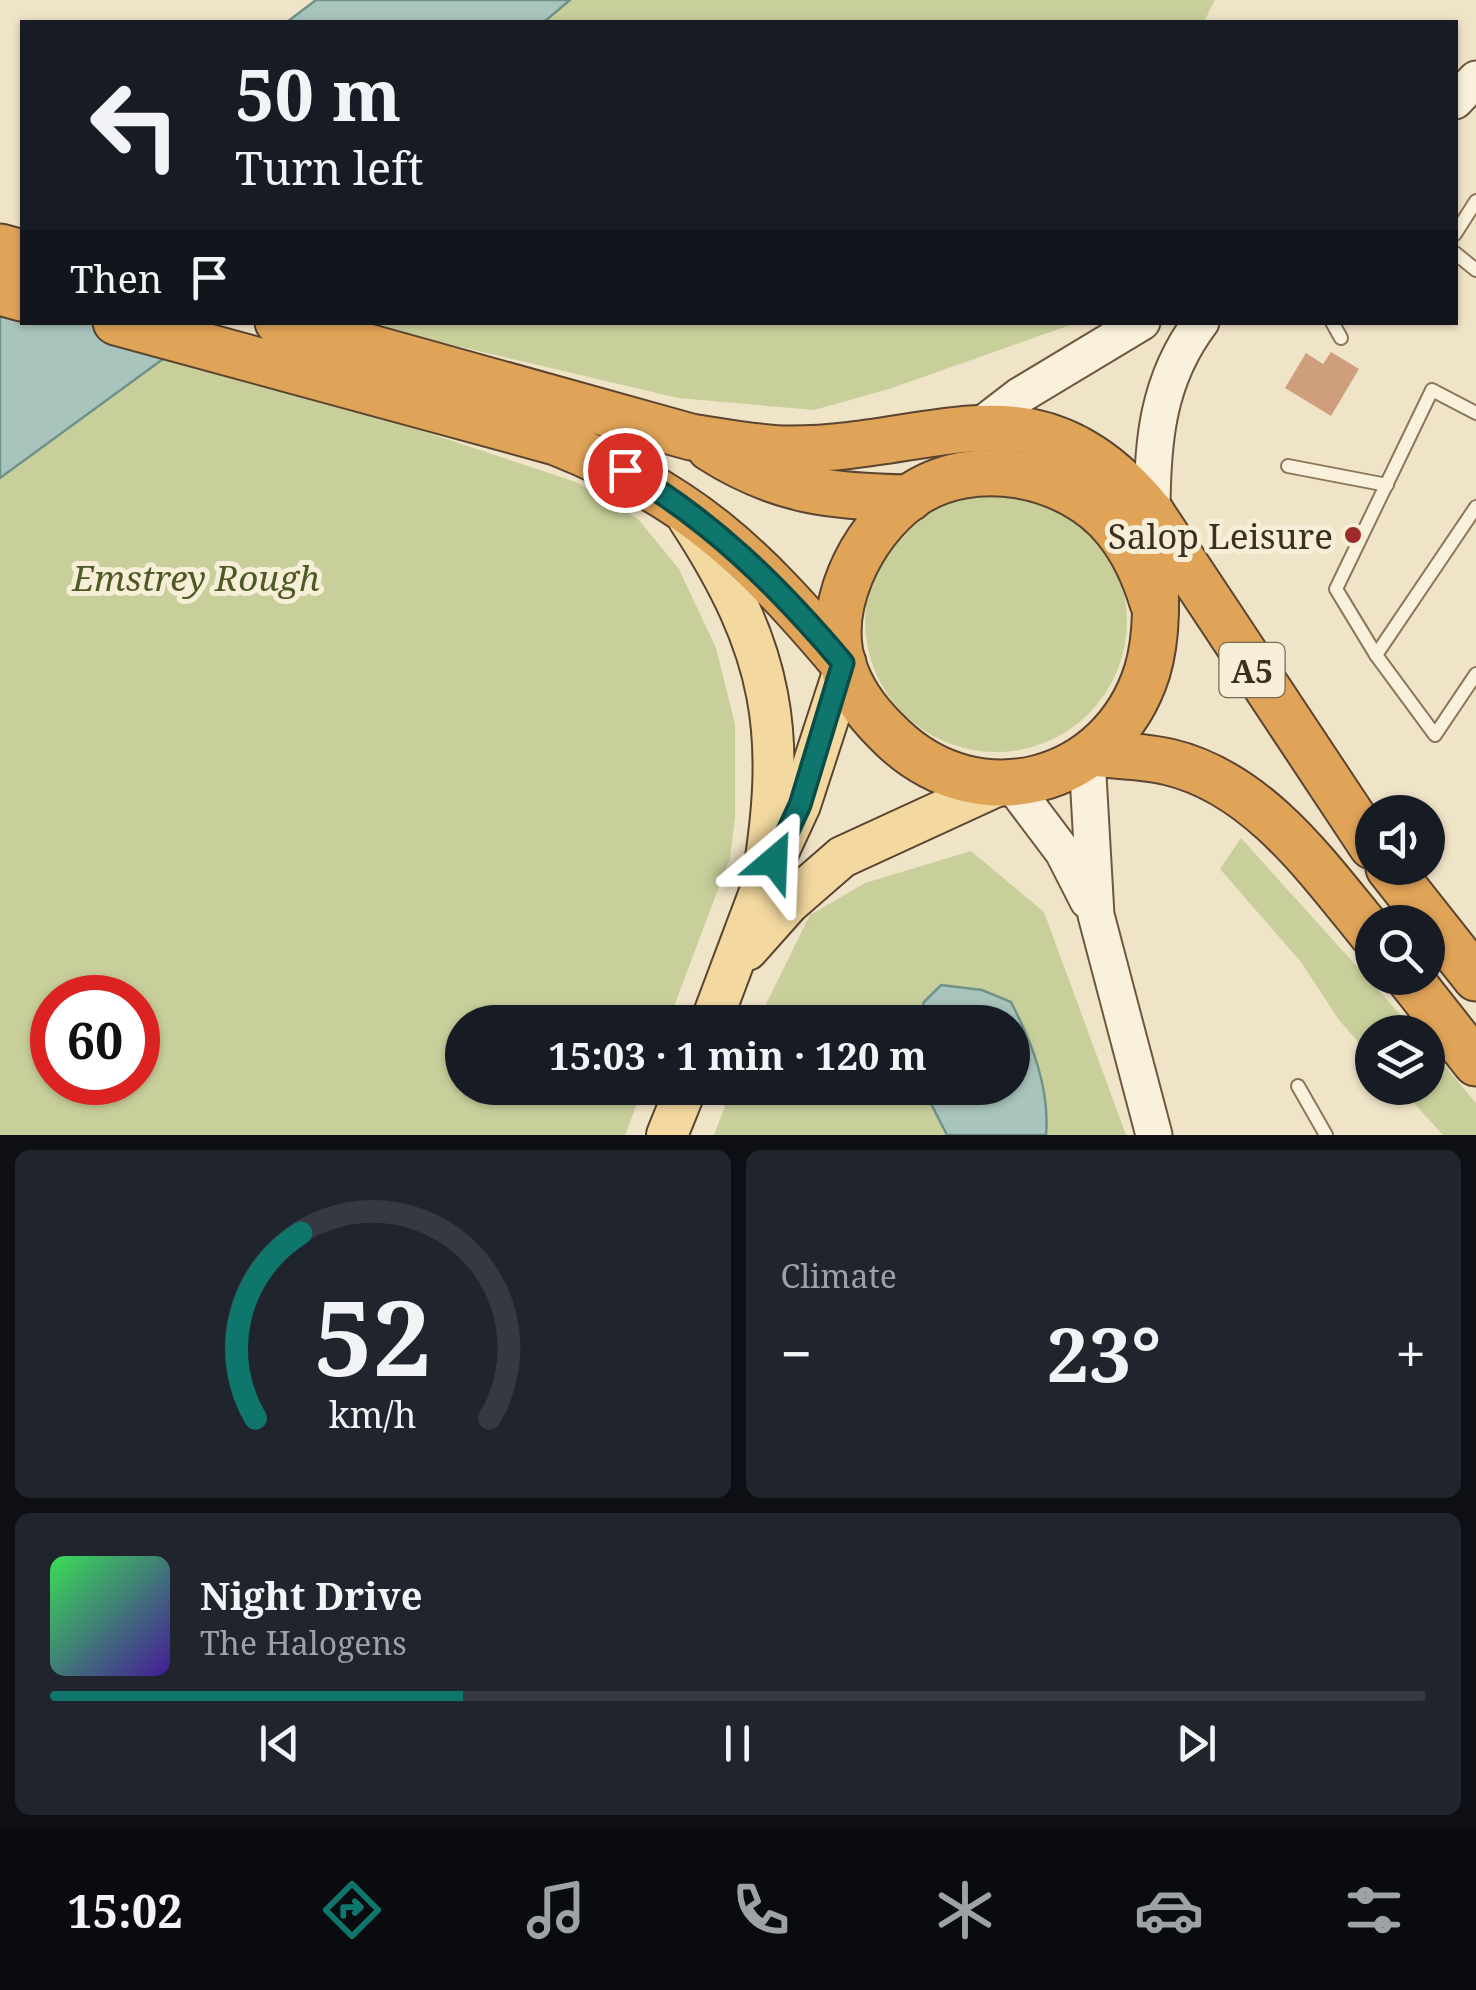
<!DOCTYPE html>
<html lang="en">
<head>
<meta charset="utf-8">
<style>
  :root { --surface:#171b24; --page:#20242c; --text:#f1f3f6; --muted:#9ea1a6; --line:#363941; --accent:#0f766e }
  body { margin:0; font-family:"Noto Serif",serif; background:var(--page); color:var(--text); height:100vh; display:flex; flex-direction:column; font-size:38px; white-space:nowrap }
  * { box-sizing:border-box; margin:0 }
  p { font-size:32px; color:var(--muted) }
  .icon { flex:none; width:55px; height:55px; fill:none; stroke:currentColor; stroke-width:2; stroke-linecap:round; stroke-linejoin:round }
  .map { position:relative; height:1135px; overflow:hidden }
  .panel { display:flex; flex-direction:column; gap:15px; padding:15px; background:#0d0f14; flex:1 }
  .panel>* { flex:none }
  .top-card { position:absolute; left:20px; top:20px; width:1438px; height:305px; border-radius:0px; box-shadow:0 2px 8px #0004; background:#171b24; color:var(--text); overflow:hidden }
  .tools { position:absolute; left:1355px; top:795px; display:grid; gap:20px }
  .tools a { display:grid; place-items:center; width:90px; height:90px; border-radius:50%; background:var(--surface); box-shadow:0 2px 8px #0004; font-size:50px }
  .speed { position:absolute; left:30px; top:975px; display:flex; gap:20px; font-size:50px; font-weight:700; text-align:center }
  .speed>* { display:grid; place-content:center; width:130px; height:130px; border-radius:50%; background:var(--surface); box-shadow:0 2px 8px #0004; line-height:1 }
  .speed .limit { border:15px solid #d22; background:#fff; color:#111 }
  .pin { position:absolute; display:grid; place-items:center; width:85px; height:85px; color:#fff; margin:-42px; border:5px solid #fff; border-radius:50%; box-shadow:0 2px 10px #0007 }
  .me { position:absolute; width:110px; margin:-55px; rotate:26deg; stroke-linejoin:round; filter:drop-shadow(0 0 8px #0008) }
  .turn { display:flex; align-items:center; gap:35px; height:210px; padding:0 50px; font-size:45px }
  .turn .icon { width:130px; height:130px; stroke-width:2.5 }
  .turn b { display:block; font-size:70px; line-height:85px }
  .then { display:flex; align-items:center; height:95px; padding:0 50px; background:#0003; gap:20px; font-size:38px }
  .big { font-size:75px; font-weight:700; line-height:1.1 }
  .panel .card { flex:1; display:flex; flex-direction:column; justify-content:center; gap:15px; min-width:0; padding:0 35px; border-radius:15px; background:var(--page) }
  .panel .dial { align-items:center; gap:0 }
  .dial svg { height:260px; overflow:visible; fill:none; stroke:var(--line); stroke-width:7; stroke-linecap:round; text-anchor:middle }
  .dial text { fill:var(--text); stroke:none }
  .song { display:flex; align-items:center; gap:30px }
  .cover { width:120px; height:120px; border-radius:15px; background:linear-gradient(135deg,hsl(130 70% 55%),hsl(260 70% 35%)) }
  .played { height:10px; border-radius:5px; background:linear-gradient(90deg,var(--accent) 30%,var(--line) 30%) }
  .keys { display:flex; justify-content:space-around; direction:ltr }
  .heat { display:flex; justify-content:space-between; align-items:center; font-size:55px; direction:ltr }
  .panel .tiles { flex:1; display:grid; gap:15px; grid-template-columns:1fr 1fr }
  .card:last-child { grid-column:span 2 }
  .trip { position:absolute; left:445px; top:1005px; width:585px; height:100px; border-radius:50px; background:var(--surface); box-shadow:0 2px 8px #0004; font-weight:700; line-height:100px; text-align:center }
  .tabs { display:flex; height:160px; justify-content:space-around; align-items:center; background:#090b0e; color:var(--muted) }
  .tabs .icon { width:70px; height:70px }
  .tabs .on { color:var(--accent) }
  .tabs b { font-size:45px; color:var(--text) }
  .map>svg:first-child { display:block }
</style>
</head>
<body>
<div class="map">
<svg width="1476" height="1135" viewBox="0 0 1476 1135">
  <rect width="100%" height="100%" fill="#f0e4c8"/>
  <!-- green -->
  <g fill="#c9cf9b" fill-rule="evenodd">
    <path d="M570,0H1215L1204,22H544Z"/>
    <path d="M359,323H1076L889,389L814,410L678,398Z"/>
    <path d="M163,359L398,423L576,482L638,519L679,569L716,648L735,724V818L730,858L668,1022H462V1088H643L625,1135H0V478ZM52,998H138V1082H52Z"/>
    <circle cx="996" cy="621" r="131"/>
    <path d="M1241,838L1416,1032H1372V1058L1339,1020L1301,962L1220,869Z"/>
    <path d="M971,851L1044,912L1126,1135H1046C1049,1088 1032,1043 1011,1002H924L916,1022H757L810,915L865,883Z"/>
    <path d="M1428,1046L1476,1103V1135H1443L1400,1088H1428Z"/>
    <path d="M732,1088H923L948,1135H714Z"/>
  </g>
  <!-- water -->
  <g fill="#a9c4bc" stroke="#6f938a" stroke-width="2.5">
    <path d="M316,0H570L544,22H287Z"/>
    <path d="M22,232V322L203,323L163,359L0,478V251Z"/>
    <path d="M941,985L982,990L1011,1002C1032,1043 1050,1088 1046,1135H947L923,1088H1012V1022H916L924,1002Z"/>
  </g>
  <!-- building -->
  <path fill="#cf9f7d" d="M1331,352L1359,369L1331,416L1285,388L1306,353L1323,364Z"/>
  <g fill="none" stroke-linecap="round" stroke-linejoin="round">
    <defs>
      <g id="lane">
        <path d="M1455,234L1476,201"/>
        <path d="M1455,253L1476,270"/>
        <path d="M1332,322L1341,338"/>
        <path d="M1476,413L1432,390L1336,589L1376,655L1435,735L1476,674"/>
        <path d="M1288,466L1387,485"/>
        <path d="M1376,655L1476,507"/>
        <path d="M1298,1086L1326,1135"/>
      </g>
      <g id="secondary">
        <path d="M1455,101L1476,79"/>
        <path d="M980,426L1019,396L1142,322"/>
        <path d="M1152,514C1152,443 1157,380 1201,322"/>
        <path d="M1087,758L1096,915L1154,1135"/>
        <path d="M1011,783L1063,852L1088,901"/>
      </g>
      <g id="primary">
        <path d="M688,518C775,651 788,734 761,889"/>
        <path d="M747,950L788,904L842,857L1003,783"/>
        <path d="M711,1022L761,889L800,805L844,670"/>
        <path d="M667,1135L686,1088"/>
      </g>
      <g id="highway">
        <path d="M0,247L22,253"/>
        <path d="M0,292L22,298"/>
        <path d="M116,322L556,442C689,495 752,555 843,663"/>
        <path d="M278,322L691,437C724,442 757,449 791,449C940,449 1036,372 1152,514L1372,846"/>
        <path d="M710,448C777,491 831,497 910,498"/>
        <path d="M1152,514C1153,564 1162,623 1147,672C1111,785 979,820 893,738C872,718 855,698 845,671C822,610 861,533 910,497C972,453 1070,472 1116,529C1134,551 1145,576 1153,603"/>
        <path d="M1092,753C1117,756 1144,756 1169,762C1258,783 1317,867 1372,934"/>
        <path d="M1389,868L1476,978"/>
        <path d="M1409,978L1476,1063"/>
      </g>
    </defs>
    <!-- lane casing -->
    <use href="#lane" stroke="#8d765c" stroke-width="16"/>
    <!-- secondary casing -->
    <use href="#secondary" stroke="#6f573f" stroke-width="39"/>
    <!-- primary casing -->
    <use href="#primary" stroke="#5b4430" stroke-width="44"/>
    <!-- highway casing -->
    <use href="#highway" stroke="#5b4430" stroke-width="49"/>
    <!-- lane -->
    <use href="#lane" stroke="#faf1dc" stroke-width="12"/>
    <!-- secondary -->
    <use href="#secondary" stroke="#faf1dc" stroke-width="35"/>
    <!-- primary -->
    <use href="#primary" stroke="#f3d9a0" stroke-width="40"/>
    <!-- highway -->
    <use href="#highway" stroke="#e0a458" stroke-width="45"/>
  </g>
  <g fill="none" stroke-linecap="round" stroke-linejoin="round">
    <defs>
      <path id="route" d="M625,470C712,521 778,586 843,663L800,805L774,861"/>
    </defs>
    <!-- route casing -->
    <use href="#route" stroke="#0a4d48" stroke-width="25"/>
    <!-- route -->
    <use href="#route" stroke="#0f766e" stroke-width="18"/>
  </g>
  <!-- markers -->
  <circle fill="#9e2a2b" stroke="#f7eed8" stroke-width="4" cx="1353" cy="535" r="10"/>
  <g text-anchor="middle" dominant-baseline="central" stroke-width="10" stroke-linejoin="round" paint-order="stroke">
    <!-- shield labels -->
    <rect fill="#f7eed8" stroke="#756857" stroke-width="2.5" x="1219.5" y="643" width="65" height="54" rx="8"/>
    <g font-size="32" font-weight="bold" fill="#3d2e20">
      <text x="1252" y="670">A5</text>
    </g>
    <!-- poi labels -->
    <g font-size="35" fill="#3d2e20" stroke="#f7eed8" text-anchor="end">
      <text x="1333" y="535">Salop Leisure</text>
    </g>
    <!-- park labels -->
    <g font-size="35" font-style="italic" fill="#4d5a26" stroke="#f7eed8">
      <text x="196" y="577">Emstrey Rough</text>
    </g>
  </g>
</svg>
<div class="tools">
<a><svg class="icon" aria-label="sound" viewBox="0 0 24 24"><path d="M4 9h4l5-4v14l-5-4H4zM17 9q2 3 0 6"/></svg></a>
<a><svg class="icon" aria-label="search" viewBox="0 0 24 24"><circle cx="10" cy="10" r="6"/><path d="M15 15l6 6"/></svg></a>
<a><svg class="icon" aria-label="layers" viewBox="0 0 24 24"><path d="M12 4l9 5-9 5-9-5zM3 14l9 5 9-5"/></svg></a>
</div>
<div class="speed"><div class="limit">60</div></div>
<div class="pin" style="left:625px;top:470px;background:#d93025"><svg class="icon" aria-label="arrive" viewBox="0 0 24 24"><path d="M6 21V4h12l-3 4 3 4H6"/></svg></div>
<svg class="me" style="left:774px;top:861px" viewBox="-20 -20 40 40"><path d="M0-17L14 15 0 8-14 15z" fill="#0f766e" stroke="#fff" stroke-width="4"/></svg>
<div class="trip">15:03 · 1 min · 120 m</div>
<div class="top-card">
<div class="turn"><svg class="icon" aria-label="left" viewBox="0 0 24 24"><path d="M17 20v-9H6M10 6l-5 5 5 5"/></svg><div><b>50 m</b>Turn left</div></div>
<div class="then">Then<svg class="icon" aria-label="arrive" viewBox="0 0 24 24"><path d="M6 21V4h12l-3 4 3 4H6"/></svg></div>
</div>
</div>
<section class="panel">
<div class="tiles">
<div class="card dial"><svg viewBox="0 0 100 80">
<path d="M14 69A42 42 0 1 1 86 69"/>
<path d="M14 69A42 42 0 0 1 28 12" stroke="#0f766e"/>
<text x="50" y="56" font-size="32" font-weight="700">52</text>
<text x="50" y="72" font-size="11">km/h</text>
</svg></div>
<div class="card"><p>Climate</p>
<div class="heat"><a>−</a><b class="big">23°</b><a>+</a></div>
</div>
<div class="card">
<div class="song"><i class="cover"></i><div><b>Night Drive</b><p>The Halogens</p></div></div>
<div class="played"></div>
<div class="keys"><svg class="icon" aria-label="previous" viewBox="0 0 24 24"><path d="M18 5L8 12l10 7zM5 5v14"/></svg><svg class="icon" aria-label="pause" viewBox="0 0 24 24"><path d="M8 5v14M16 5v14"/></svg><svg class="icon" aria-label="next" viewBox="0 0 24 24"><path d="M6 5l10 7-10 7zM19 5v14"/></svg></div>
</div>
</div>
</section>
<nav class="tabs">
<b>15:02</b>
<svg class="icon on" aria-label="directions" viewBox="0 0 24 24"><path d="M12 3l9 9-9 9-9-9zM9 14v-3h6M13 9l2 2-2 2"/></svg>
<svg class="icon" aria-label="music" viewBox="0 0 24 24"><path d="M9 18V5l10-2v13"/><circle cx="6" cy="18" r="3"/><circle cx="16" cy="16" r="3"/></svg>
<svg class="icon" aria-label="phone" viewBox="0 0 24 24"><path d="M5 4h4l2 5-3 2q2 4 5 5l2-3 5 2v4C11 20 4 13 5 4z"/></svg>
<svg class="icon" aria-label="climate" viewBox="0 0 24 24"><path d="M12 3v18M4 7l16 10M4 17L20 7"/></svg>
<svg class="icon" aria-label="car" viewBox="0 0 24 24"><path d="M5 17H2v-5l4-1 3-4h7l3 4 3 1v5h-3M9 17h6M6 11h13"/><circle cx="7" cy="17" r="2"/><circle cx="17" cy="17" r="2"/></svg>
<svg class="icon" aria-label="filters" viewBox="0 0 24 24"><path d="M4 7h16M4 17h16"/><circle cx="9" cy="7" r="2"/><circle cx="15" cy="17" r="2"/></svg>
</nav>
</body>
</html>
